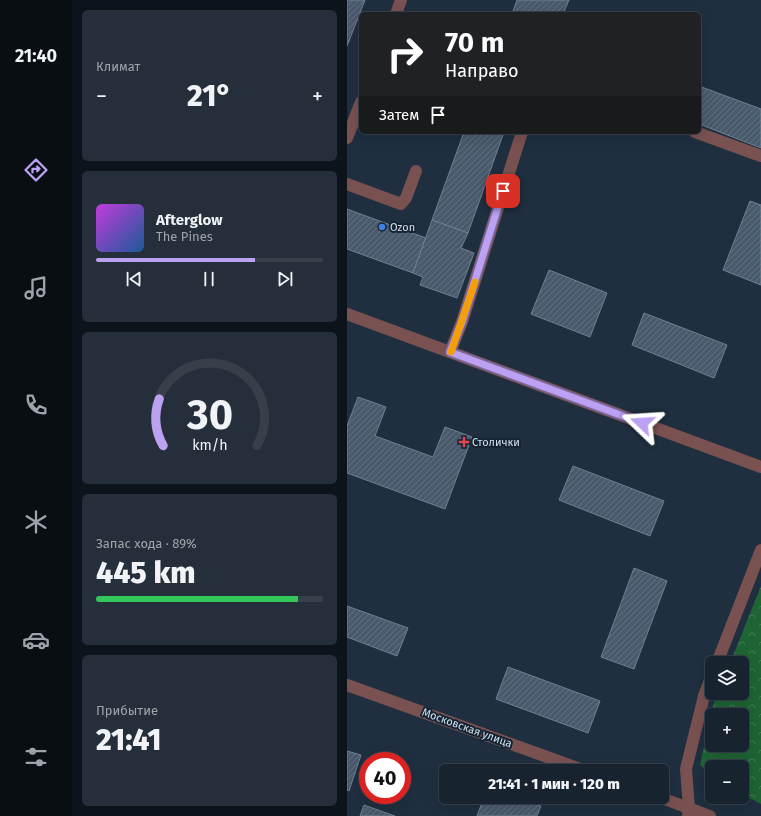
<!DOCTYPE html>
<html lang="ru">
<head>
<meta charset="utf-8">
<style>
  :root { --surface:#17232f; --page:#242f3b; --text:#f1f3f6; --muted:#9ea4aa; --line:#36404b; --accent:#bca0f2 }
  body { margin:0; font-family:"Fira Sans",sans-serif; background:var(--page); color:var(--text); height:100vh; display:flex; flex-direction:column; font-size:15px; white-space:nowrap }
  * { box-sizing:border-box; margin:0 }
  p { font-size:13px; color:var(--muted) }
  .icon { flex:none; width:22px; height:22px; fill:none; stroke:currentColor; stroke-width:2; stroke-linecap:round; stroke-linejoin:round }
  .map { position:relative; flex:1; overflow:hidden }
  .sheet { display:flex; flex-direction:column; gap:10px; padding:10px; background:#0d131a; width:275px }
  .sheet>* { flex:none }
  .top-card { position:absolute; left:12px; top:12px; width:342px; height:122px; border-radius:6px; box-shadow:0 4px 16px #0002,0 0 0 1px var(--line); background:#202124; color:#fff; overflow:hidden }
  .tools { position:absolute; left:358px; top:656px; display:grid; gap:8px }
  .tools a { display:grid; place-items:center; width:44px; height:44px; border-radius:6px; background:var(--surface); box-shadow:0 4px 16px #0002,0 0 0 1px var(--line); font-size:20px }
  .speed { position:absolute; left:12px; top:752px; display:flex; gap:8px; font-size:20px; font-weight:700; text-align:center }
  .speed>* { display:grid; place-content:center; width:52px; height:52px; border-radius:50%; background:var(--surface); box-shadow:0 4px 16px #0002,0 0 0 1px var(--line); line-height:1 }
  .speed .limit { border:6px solid #d22; background:#fff; color:#111 }
  .pin { position:absolute; display:grid; place-items:center; width:34px; height:34px; color:#fff; margin:-17px; border-radius:8px; box-shadow:0 2px 6px #0006 }
  .me { position:absolute; width:44px; margin:-22px; rotate:290deg; stroke-linejoin:round; filter:drop-shadow(0 0 3px #0008) }
  .turn { display:flex; align-items:center; gap:14px; height:84px; padding:0 20px; font-size:18px }
  .turn .icon { width:52px; height:52px; stroke-width:2.5 }
  .turn b { display:block; font-size:28px; line-height:34px }
  .then { display:flex; align-items:center; height:38px; padding:0 20px; background:#0003; gap:8px; font-size:15px }
  .big { font-size:30px; font-weight:800; line-height:1.1 }
  .sheet .tile { flex:1; display:flex; flex-direction:column; justify-content:center; gap:6px; min-width:0; padding:0 14px; border-radius:6px; background:var(--page) }
  .sheet .dial { align-items:center; gap:0 }
  .dial svg { height:104px; overflow:visible; fill:none; stroke:var(--line); stroke-width:7; stroke-linecap:round; text-anchor:middle }
  .dial text { fill:var(--text); stroke:none }
  .song { display:flex; align-items:center; gap:12px }
  .cover { width:48px; height:48px; border-radius:6px; background:linear-gradient(135deg,hsl(290 70% 55%),hsl(210 70% 35%)) }
  .played { height:4px; border-radius:2px; background:linear-gradient(90deg,var(--accent) 70%,var(--line) 70%) }
  .keys { display:flex; justify-content:space-around; direction:ltr }
  .heat { display:flex; justify-content:space-between; align-items:center; font-size:22px; direction:ltr }
  .charge { height:6px; border-radius:3px; background:linear-gradient(90deg,#34c759 89%,var(--line) 0) }
  .trip { position:absolute; left:92px; top:764px; width:230px; height:40px; border-radius:6px; background:var(--surface); box-shadow:0 4px 16px #0002,0 0 0 1px var(--line); font-weight:800; line-height:40px; text-align:center }
  main { display:flex; flex:1; min-height:0 }
  .menu { display:flex; flex-direction:column; width:72px; justify-content:space-around; align-items:center; background:#090e13; color:var(--muted) }
  .menu .icon { width:28px; height:28px }
  .menu .active { color:var(--accent) }
  .menu b { font-size:18px; color:var(--text) }
  .map>svg:first-child { display:block }
</style>
</head>
<body>
<main>
<nav class="menu">
<b>21:40</b>
<svg class="icon active" aria-label="directions" viewBox="0 0 24 24"><path d="M12 3l9 9-9 9-9-9zM9 14v-3h6M13 9l2 2-2 2"/></svg>
<svg class="icon" aria-label="music" viewBox="0 0 24 24"><path d="M9 18V5l10-2v13"/><circle cx="6" cy="18" r="3"/><circle cx="16" cy="16" r="3"/></svg>
<svg class="icon" aria-label="phone" viewBox="0 0 24 24"><path d="M5 4h4l2 5-3 2q2 4 5 5l2-3 5 2v4C11 20 4 13 5 4z"/></svg>
<svg class="icon" aria-label="climate" viewBox="0 0 24 24"><path d="M12 3v18M4 7l16 10M4 17L20 7"/></svg>
<svg class="icon" aria-label="car" viewBox="0 0 24 24"><path d="M5 17H2v-5l4-1 3-4h7l3 4 3 1v5h-3M9 17h6M6 11h13"/><circle cx="7" cy="17" r="2"/><circle cx="17" cy="17" r="2"/></svg>
<svg class="icon" aria-label="filters" viewBox="0 0 24 24"><path d="M4 7h16M4 17h16"/><circle cx="9" cy="7" r="2"/><circle cx="15" cy="17" r="2"/></svg>
</nav>
<section class="sheet">
<div class="tile"><p>Климат</p>
<div class="heat"><a>−</a><b class="big">21°</b><a>+</a></div>
</div>
<div class="tile">
<div class="song"><i class="cover"></i><div><b>Afterglow</b><p>The Pines</p></div></div>
<div class="played"></div>
<div class="keys"><svg class="icon" aria-label="previous" viewBox="0 0 24 24"><path d="M18 5L8 12l10 7zM5 5v14"/></svg><svg class="icon" aria-label="pause" viewBox="0 0 24 24"><path d="M8 5v14M16 5v14"/></svg><svg class="icon" aria-label="next" viewBox="0 0 24 24"><path d="M6 5l10 7-10 7zM19 5v14"/></svg></div>
</div>
<div class="tile dial"><svg viewBox="0 0 100 80">
<path d="M14 69A42 42 0 1 1 86 69"/>
<path d="M14 69A42 42 0 0 1 11 33" stroke="#bca0f2"/>
<text x="50" y="56" font-size="32" font-weight="700">30</text>
<text x="50" y="72" font-size="11">km/h</text>
</svg></div>
<div class="tile"><p>Запас хода · 89%</p><b class="big">445 km</b><div class="charge"></div></div>
<div class="tile"><p>Прибытие</p><b class="big">21:41</b></div>
</section>
<div class="map">
<svg width="414" height="816" viewBox="0 0 414 816">
  <defs>
    <pattern id="forest-crowns" width="20" height="18" patternUnits="userSpaceOnUse"><rect width="20" height="18" fill="#1e6434"/><path d="M2 6a3 3 0 1 1 6 0M12 15a3 3 0 1 1 6 0" fill="none" stroke="#3e7a52"/></pattern>
    <pattern id="building-hatch" width="6" height="6" patternUnits="userSpaceOnUse"><rect width="6" height="6" fill="#495a6c"/><path d="M-1 1l2-2M0 6l6-6M5 7l2-2" fill="none" stroke="#627181"/></pattern>
  </defs>
  <rect width="100%" height="100%" fill="#1f2f3f"/>
  <!-- forest -->
  <path fill="url(#forest-crowns)" fill-rule="evenodd" d="M414,586V804L395,794V767H365V775L353,765L366,705L371,693H395V663H383ZM365,715H395V745H365Z"/>
  <!-- building -->
  <g fill="url(#building-hatch)" stroke="#6e8094">
    <path d="M0,0H18L0,46Z"/>
    <path d="M170,0H222L216,14H165Z"/>
    <path d="M352,86L414,109V148L352,124Z"/>
    <path d="M117,132H157L121,233L85,220Z"/>
    <path d="M403,201L414,205V285L376,270Z"/>
    <path d="M0,209L79,238L66,273L0,249Z"/>
    <path d="M85,220L121,233L114,248L127,253L110,298L73,285L76,277L66,273Z"/>
    <path d="M202,270L260,293L243,337L184,314Z"/>
    <path d="M297,313L380,345L367,378L285,345Z"/>
    <path d="M11,397L39,407L28,436L86,457L98,427L125,437L98,509L0,473V426Z"/>
    <path d="M226,466L317,501L303,536L212,500Z"/>
    <path d="M287,568L320,581L287,669L254,657Z"/>
    <path d="M0,606L61,628L50,656L0,637Z"/>
    <path d="M161,667L253,701L241,733L149,699Z"/>
    <path d="M0,751L14,755L2,791L0,790Z"/>
    <path d="M137,797H169L194,806L190,816H130Z"/>
    <path d="M17,805L48,816H13Z"/>
  </g>
  <g fill="none" stroke-linecap="round" stroke-linejoin="round">
    <!-- minor -->
    <g stroke="#795150" stroke-width="12">
      <path d="M49,14L54,0"/>
      <path d="M348,132L414,156"/>
      <path d="M0,138L14,102"/>
      <path d="M0,184L54,204L59,198L69,171"/>
      <path d="M0,314L414,467"/>
      <path d="M103,352L115,322L175,132"/>
      <path d="M370,663L414,550"/>
      <path d="M0,685L239,771"/>
      <path d="M312,797L363,816"/>
      <path d="M341,816L342,808L339,769L357,696L365,675"/>
    </g>
  </g>
  <g fill="none" stroke-linecap="round" stroke-linejoin="round">
    <defs>
      <path id="route" d="M156,191L115,322L103,352L295,423"/>
    </defs>
    <!-- route casing -->
    <use href="#route" stroke="#7a689d" stroke-width="10"/>
    <!-- route -->
    <use href="#route" stroke="#bca0f2" stroke-width="7"/>
    <!-- slow -->
    <path stroke="#f59e0b" stroke-width="7" d="M104,352L128,282"/>
  </g>
  <!-- markers -->
  <circle fill="#3f7fe0" stroke="#152535" stroke-width="1.5" cx="35" cy="227" r="4"/>
  <path fill="#e0444e" stroke="#152535" stroke-width="1.5" d="M115 436h4v4h4v4h-4v4h-4v-4h-4v-4h4z"/>
  <g text-anchor="middle" dominant-baseline="central" stroke-width="4" stroke-linejoin="round" paint-order="stroke">
    <!-- poi labels -->
    <g font-size="11" fill="#d5dfea" stroke="#152535" text-anchor="start">
      <text x="43" y="227">Ozon</text>
      <text x="125" y="442">Столички</text>
    </g>
    <!-- street labels -->
    <g font-size="11" fill="#d5dfea" stroke="#152535">
      <text transform="translate(120 728) rotate(20)">Московская улица</text>
    </g>
  </g>
</svg>
<div class="tools">
<a><svg class="icon" aria-label="layers" viewBox="0 0 24 24"><path d="M12 4l9 5-9 5-9-5zM3 14l9 5 9-5"/></svg></a>
<a>+</a>
<a>−</a>
</div>
<div class="speed"><div class="limit">40</div></div>
<div class="pin" style="left:156px;top:191px;background:#d93025"><svg class="icon" aria-label="arrive" viewBox="0 0 24 24"><path d="M6 21V4h12l-3 4 3 4H6"/></svg></div>
<svg class="me" style="left:295px;top:423px" viewBox="-20 -20 40 40"><path d="M0-17L14 15 0 8-14 15z" fill="#bca0f2" stroke="#fff" stroke-width="4"/></svg>
<div class="trip">21:41 · 1 мин · 120 m</div>
<div class="top-card">
<div class="turn"><svg class="icon" aria-label="right" viewBox="0 0 24 24"><path d="M7 20v-9h11M14 6l5 5-5 5"/></svg><div><b>70 m</b>Направо</div></div>
<div class="then">Затем<svg class="icon" aria-label="arrive" viewBox="0 0 24 24"><path d="M6 21V4h12l-3 4 3 4H6"/></svg></div>
</div>
</div>
</main>
</body>
</html>
